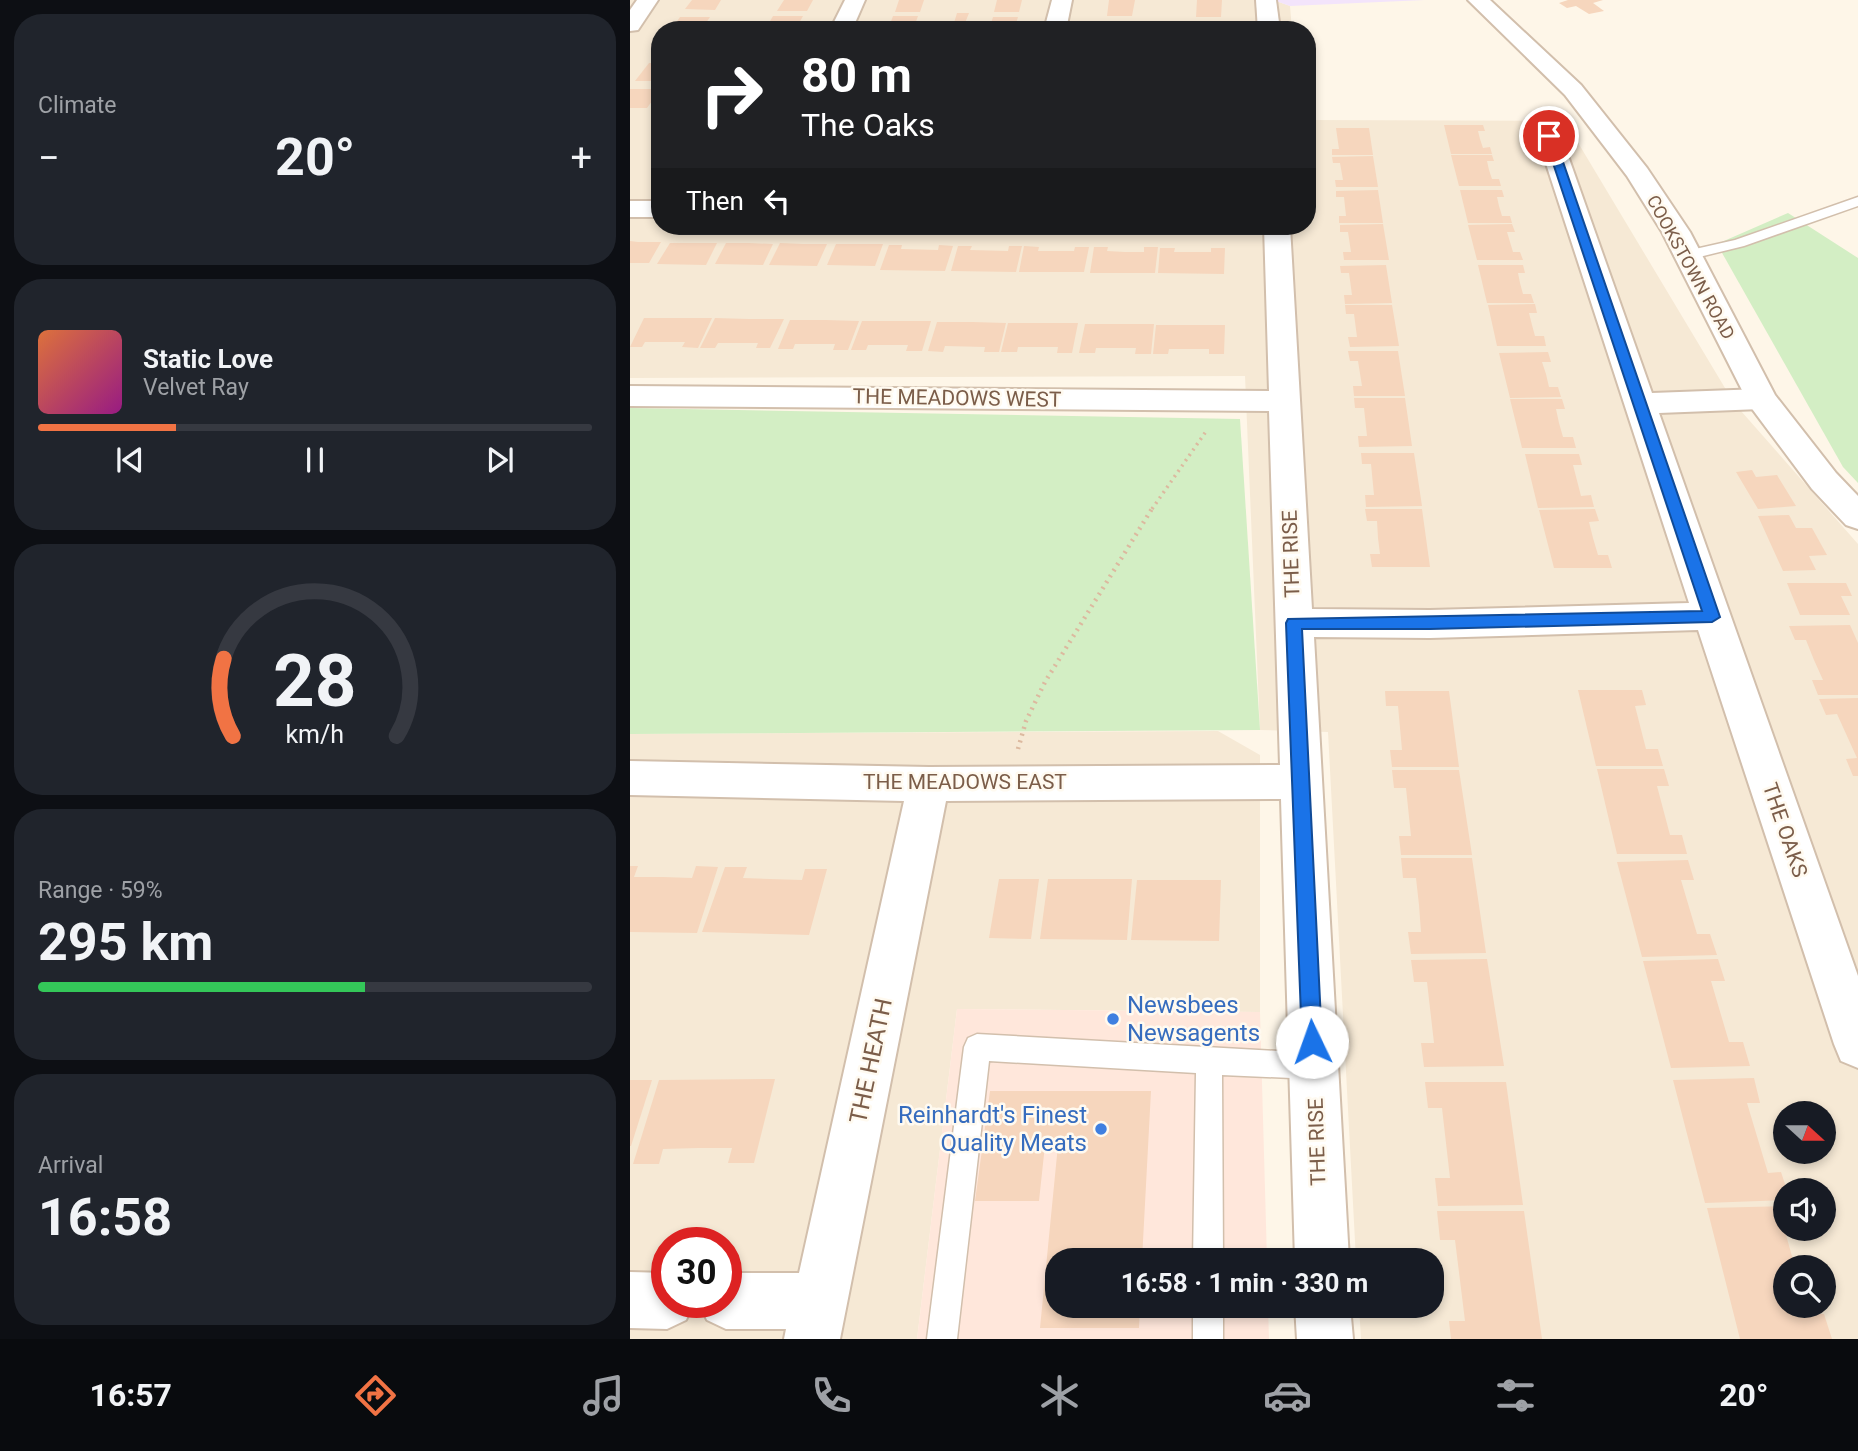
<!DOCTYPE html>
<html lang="en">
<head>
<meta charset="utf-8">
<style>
  :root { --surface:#171b24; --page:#20242c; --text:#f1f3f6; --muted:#9ea1a6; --line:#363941; --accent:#f17344 }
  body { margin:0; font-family:Roboto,sans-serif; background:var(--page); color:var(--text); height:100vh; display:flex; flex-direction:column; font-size:26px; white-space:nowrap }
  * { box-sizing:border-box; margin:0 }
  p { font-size:23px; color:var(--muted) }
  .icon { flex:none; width:38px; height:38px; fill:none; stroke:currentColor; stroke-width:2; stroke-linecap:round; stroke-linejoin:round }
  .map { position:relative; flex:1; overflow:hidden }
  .details { display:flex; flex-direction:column; gap:14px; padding:14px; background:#0d0f14; width:630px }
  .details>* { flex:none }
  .guide { position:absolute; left:21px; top:21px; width:665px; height:214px; border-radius:28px; box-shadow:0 4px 10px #0003; background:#202124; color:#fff; overflow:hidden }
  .needle { width:46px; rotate:111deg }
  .fabs { position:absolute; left:1143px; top:1101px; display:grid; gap:14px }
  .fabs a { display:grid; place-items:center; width:63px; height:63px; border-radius:50%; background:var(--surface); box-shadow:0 4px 10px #0003; font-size:35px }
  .speed { position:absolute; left:21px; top:1227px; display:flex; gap:14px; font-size:35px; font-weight:700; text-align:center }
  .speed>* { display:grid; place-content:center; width:91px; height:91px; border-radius:50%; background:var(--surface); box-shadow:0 4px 10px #0003; line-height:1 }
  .speed .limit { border:10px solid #d22; background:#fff; color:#111 }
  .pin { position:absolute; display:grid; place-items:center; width:60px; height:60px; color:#fff; margin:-30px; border:4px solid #fff; border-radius:50%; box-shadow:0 2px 7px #0007 }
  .me { position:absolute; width:77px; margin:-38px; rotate:357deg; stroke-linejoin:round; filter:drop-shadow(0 0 5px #0008) }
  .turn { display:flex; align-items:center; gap:24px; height:147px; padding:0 35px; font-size:32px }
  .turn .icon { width:91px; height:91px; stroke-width:2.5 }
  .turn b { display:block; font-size:49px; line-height:60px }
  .then { display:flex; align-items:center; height:66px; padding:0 35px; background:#0003; gap:14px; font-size:26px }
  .big { font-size:52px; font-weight:700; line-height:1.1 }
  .details .card { flex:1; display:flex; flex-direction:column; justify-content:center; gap:10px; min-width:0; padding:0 24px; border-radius:28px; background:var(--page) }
  .details .dial { align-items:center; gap:0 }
  .dial svg { height:182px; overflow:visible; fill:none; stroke:var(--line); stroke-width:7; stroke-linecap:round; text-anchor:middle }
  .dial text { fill:var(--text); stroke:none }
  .song { display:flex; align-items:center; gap:21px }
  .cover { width:84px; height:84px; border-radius:10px; background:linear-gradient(135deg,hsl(20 70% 55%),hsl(310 70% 35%)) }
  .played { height:7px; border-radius:4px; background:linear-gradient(90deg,var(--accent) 25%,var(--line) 25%) }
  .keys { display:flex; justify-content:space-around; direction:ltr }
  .heat { display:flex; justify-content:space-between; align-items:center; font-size:38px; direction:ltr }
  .charge { height:10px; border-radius:5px; background:linear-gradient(90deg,#34c759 59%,var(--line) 0) }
  .trip { position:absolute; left:415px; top:1248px; width:399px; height:70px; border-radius:28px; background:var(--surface); box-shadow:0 4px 10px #0003; font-weight:700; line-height:70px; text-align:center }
  .tabs { display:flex; height:112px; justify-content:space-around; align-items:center; background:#090b0e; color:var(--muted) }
  .tabs .icon { width:49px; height:49px }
  .tabs .selected { color:var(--accent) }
  .tabs b { font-size:32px; color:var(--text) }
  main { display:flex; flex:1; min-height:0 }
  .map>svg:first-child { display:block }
</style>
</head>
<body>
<main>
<section class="details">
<div class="card"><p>Climate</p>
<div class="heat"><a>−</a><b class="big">20°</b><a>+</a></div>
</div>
<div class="card">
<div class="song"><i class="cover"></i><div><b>Static Love</b><p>Velvet Ray</p></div></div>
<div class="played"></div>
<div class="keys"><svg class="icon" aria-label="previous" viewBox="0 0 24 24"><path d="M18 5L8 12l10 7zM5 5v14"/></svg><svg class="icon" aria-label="pause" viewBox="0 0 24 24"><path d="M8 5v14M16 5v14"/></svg><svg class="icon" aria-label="next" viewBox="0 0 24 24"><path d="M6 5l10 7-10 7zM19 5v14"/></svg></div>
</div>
<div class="card dial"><svg viewBox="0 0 100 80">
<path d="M14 69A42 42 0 1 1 86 69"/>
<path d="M14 69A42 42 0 0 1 10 35" stroke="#f17344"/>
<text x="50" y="56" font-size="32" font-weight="700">28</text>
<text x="50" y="72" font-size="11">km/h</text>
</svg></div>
<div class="card"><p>Range · 59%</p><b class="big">295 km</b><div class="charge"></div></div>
<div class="card"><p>Arrival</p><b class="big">16:58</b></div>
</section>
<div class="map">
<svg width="1228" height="1339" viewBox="0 0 1228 1339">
  <rect width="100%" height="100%" fill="#fef6e8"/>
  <!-- residential -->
  <g fill="#f6e9d5" fill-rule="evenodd">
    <path d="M0,0H643L660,6L662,30H30V226H677V120L935,121L1104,403L1228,544V1339H731L729,1306H802V1260H726L698,732L630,730L615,376L0,378ZM1155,1113H1194V1152H1155ZM1155,1190H1194V1228H1155ZM1155,1267H1194V1306H1155Z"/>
    <path d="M588,731L630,755V1012L327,1009L287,1339H0V734ZM37,1242H96V1302H37Z"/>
  </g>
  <!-- commercial -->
  <path fill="#ffe7db" d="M327,1009L630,1012L637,1260H427V1306H638L639,1339H287Z"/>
  <!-- education -->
  <path fill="#f3e4fb" d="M643,0H795L660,6Z"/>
  <!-- green -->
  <g fill="#d3eec4">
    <path d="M1158,213L1228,258V483L1213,467L1087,244Z"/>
    <path d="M0,408L610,419L630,730L0,734Z"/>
  </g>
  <!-- building -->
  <g fill="#f6d6bd">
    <path d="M62,0H91L85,10L55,9Z"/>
    <path d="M154,0H183L177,11H147Z"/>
    <path d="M269,0H294L290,12H265Z"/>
    <path d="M367,0H392L389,12H364Z"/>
    <path d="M479,0H505L502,16H477Z"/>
    <path d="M567,0H592L591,17H566Z"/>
    <path d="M938,0H973L963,3L974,11L959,14L946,6L937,8L929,3Z"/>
    <path d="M327,13H339L335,23H324Z"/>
    <path d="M143,16H173L165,30H135Z"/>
    <path d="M263,16H288L283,30H258Z"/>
    <path d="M50,17H80L71,30H41Z"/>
    <path d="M363,17H388L384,30H359Z"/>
    <path d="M475,21H500L499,30H473Z"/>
    <path d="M592,22V30H566L567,23Z"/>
    <path d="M19,63H30V81H5Z"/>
    <path d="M0,89H30V90L17,108H0Z"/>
    <path d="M814,125H853L855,131H848L850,139L853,148L860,147L862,154H821Z"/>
    <path d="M706,128H739L743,155H702V149H709Z"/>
    <path d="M821,155H862L864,161H857L859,170L862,179H869L871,186H829Z"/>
    <path d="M743,156L748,187H706L705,180H713L710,163H703L702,157Z"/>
    <path d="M748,190L753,223H709V216H716L714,197H706V191Z"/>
    <path d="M830,190H872L874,197H867L869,206L872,216H880L882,223H838Z"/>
    <path d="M753,224L759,260H714L713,252H721L718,232H710V225Z"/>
    <path d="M882,224L885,232H877L883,252H890L893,260H847L838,225Z"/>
    <path d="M0,241L8,242H31L19,263H0Z"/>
    <path d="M40,243H87L76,265L27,264Z"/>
    <path d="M96,243H119L143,244L133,265L85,264Z"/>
    <path d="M150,243L173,244H197L187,266L139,265Z"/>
    <path d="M206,244H253L245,266L197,265Z"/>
    <path d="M259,245H272L271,249L308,250L309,245L323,246L315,271L250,270Z"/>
    <path d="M328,246H342L340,250L378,251L379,246H392L386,272L321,271Z"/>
    <path d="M394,246L409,247L408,251H444L445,247H459L454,272H389Z"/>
    <path d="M464,247H478L477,251L495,252H514V247H528L525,273H460Z"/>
    <path d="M530,248H545L544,252H581V248H595L594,274L528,273Z"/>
    <path d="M756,265L762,303L715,304L714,295H722L719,273H711L710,266Z"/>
    <path d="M848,265H893L895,273H888L890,283L893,294H901L904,303H857Z"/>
    <path d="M905,304L907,313H899L902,325L905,336H914L916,346H867L858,305Z"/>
    <path d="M715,305H762L769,346L720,347L718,337H727L724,314H716Z"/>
    <path d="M14,318H82L68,348L52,347L55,342H15L12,347H0Z"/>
    <path d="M85,318L119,319H154L140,348H126L128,343H88L85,348H70Z"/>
    <path d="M160,320H195L229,321L218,350H203L205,344H165L163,349H148Z"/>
    <path d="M232,321H301L292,351H276L278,345H238L236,350H221Z"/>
    <path d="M307,322H342L376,323L369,352H354L355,347L315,346L313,352L298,351Z"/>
    <path d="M378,323H448L442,353H427L428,347H388L387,352H371Z"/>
    <path d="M455,324H524L521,354H505L506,348H466L465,353H449Z"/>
    <path d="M526,325H595L594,354H579V349H539L538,354H523Z"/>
    <path d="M718,351H768L775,396H724L723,386H732L728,361H720Z"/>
    <path d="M918,352L921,362H912L916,374L919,387H928L931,397L880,398L869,353Z"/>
    <path d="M724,398H775L782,446L729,447L728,436H737L734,408H725Z"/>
    <path d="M880,399H932L935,409H926L929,423L933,437H943L946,448H892Z"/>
    <path d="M731,453H784L792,506L736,507L735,495H744L741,464H732Z"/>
    <path d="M895,454H949L952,465H943L951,496L961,495L964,507L908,508Z"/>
    <path d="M1122,470L1126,477L1147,475L1166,506L1128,509L1106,472Z"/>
    <path d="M735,509H792L800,567H742L740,554H750L748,538L747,521H737Z"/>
    <path d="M965,509L969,521L959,522L963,538L968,555H978L982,568H924L909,510Z"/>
    <path d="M1159,515L1166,528H1182L1197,555L1179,556L1186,570L1153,571L1128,516Z"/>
    <path d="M1157,583H1216L1222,596H1211L1220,615H1170Z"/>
    <path d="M1220,625L1228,643V695H1188L1182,680H1193L1184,660L1176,640H1165L1159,626Z"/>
    <path d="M948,690H1012L1016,705L1005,706L1016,749H1028L1033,766H966Z"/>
    <path d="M755,691H819L829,767H762L760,750H772L768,706H756Z"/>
    <path d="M1228,698V776H1223L1216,759L1227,758L1207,714L1196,715L1189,699Z"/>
    <path d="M967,769H1034L1039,786H1027L1040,835H1052L1057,854H987Z"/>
    <path d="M762,770H829L842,855H771L769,836H781L776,788H764Z"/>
    <path d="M771,858H842L856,953L781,954L778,932H791L789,905L786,878H773Z"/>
    <path d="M1058,860L1064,880H1051L1067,934H1080L1087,955L1012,957L987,862Z"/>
    <path d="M0,866H8L4,877H33L62,878L66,866L88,867L67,933L0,932Z"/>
    <path d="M95,867H117L113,878L172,880L175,869H197L179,935L72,932Z"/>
    <path d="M369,879H409L401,939L359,938Z"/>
    <path d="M418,879H502L497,940L410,939Z"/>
    <path d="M507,880H591L589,941L501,940Z"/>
    <path d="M857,959L874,1066L794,1067L791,1043H804L797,982H784L781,960Z"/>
    <path d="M1088,959L1095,981H1081L1099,1042H1113L1120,1066L1041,1068L1013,961Z"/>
    <path d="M1124,1078L1130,1103H1117L1138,1173L1151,1172L1157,1190L1155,1200L1075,1203L1043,1080Z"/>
    <path d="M145,1079L124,1163H98L102,1148H68L33,1149L29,1164H3L29,1080Z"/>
    <path d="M0,1080H22L1,1146H0Z"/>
    <path d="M795,1082H876L893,1205L808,1206L805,1178H820L812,1108H798Z"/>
    <path d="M360,1091H521L512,1260H427V1306H510L509,1328H410L428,1145H415L409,1201H345Z"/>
    <path d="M1155,1206V1228H1169L1170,1233L1156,1235L1165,1267H1155V1306H1176L1178,1314H1194L1202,1339H1110L1077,1208Z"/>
    <path d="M807,1211H894L912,1339H821L819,1321H835L825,1240H810Z"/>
  </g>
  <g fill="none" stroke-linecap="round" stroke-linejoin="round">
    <defs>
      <g id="service">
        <path d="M1228,197V206L1114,246L1057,260L1049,255L1052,252L1105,240Z"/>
        <path d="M347,1034L683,1053L692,1057L696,1066L692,1075L683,1079L592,1075L593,1260H563L566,1073L359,1061L327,1339H297L334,1047L338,1038Z"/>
        <rect x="563" y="1306" width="30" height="33"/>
      </g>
      <g id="minor">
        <path d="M7,0H28L8,30L0,31V10Z"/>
        <path d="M215,0H235L222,30H200Z"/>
        <path d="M422,0H442L436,30H414Z"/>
        <path d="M626,0H646L650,30H628Z"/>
        <path d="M919,129L928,131L931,136L1022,393L1131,389L1142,392L1147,399L1142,406L1131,409L1029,413L1228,976V1068L1211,1061L1204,1044L1068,630L800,638L684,637L719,1260H665L651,799L316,801L210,1339H154L156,1329H96L77,1320L69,1302H96V1273H169L274,801L0,795V761L299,767L650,765L639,411L0,406V386L639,391L634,226H660L682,609L800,610L1059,603L907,136L910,131Z"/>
        <rect x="0" y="201" width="30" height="16"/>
        <path d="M0,1272L37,1273V1302H64L56,1320L37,1329L0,1328Z"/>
        <path d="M665,1306H720L723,1339H667Z"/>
      </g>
      <path id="tertiary" d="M838,0H860L951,85L1017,168L1060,232L1145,395L1206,473L1228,496V529L1216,525L1182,489L1120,406L1032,232L997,176L935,95Z"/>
    </defs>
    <!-- service casing -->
    <use href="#service" stroke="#d2bfac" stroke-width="3"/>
    <!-- minor casing -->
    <use href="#minor" stroke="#d2bfac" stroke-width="4"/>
    <!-- tertiary casing -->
    <use href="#tertiary" stroke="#d2bfac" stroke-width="4"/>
    <!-- path-far1 -->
    <path stroke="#dcb99f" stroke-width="3.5" stroke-dasharray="2 4.5" stroke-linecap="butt" d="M522,509L577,430"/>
    <!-- path -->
    <path stroke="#dcb99f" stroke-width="4.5" stroke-dasharray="2 5" stroke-linecap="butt" d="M388,749L396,721L415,682L523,507"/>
    <!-- service -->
    <use href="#service" fill="#fff" fill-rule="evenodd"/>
    <!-- minor -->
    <use href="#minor" fill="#fff" fill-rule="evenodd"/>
    <!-- tertiary -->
    <use href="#tertiary" fill="#fff" fill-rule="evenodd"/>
  </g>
  <!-- route -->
  <path fill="#1a73e8" stroke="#114b97" stroke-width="2" d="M919,133L924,136L1090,617L1082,622L800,629H672L692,1042L689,1049L682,1052L675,1049L672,1042L656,623L658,619L1072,611L914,136Z"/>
  <!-- markers -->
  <g fill="#3f7fe0" stroke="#fffaf0" stroke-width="2.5">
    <circle cx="483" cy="1019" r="7"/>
    <circle cx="471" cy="1129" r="7"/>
  </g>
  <g text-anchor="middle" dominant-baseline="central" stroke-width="5" stroke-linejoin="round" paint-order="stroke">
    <!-- far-street labels -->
    <g font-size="18" fill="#7b5d49" stroke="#fffaf0">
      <text transform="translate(1061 267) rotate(61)">COOKSTOWN ROAD</text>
    </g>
    <!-- street labels -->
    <g font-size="21" fill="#7b5d49" stroke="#fffaf0">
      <text transform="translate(327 398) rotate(1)">THE MEADOWS WEST</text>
      <text transform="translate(661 554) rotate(-92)">THE RISE</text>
      <text x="335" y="782">THE MEADOWS EAST</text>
      <text transform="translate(1155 830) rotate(71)">THE OAKS</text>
      <text transform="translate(687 1142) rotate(-92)">THE RISE</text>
    </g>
    <!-- near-shop labels -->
    <g font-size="24" fill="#366cbe" stroke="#fffaf0" text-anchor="start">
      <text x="497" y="1005">Newsbees<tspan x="497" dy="28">Newsagents</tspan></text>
      <text x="457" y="1115" text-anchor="end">Reinhardt's Finest<tspan x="457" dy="28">Quality Meats</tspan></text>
    </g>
    <!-- near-street labels -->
    <g font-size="24" fill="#7b5d49" stroke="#fffaf0">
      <text transform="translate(241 1061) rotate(-78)">THE HEATH</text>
    </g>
  </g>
</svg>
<div class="fabs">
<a><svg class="needle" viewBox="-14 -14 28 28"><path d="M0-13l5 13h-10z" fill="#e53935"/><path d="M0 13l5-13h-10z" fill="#9ea1a6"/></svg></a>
<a><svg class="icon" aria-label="sound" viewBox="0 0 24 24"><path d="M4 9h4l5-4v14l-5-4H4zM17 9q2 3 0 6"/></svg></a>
<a><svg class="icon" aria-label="search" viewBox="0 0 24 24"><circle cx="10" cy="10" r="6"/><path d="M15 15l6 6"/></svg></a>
</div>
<div class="speed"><div class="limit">30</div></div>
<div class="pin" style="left:919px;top:136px;background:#d93025"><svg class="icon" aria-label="arrive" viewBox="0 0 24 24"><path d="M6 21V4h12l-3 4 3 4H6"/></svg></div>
<svg class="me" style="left:682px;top:1042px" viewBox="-20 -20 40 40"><circle r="19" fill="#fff"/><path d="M0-13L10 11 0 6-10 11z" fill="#1a73e8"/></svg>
<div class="trip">16:58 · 1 min · 330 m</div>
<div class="guide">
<div class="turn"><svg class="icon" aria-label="right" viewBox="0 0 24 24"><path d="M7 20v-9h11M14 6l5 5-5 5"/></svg><div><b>80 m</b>The Oaks</div></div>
<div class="then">Then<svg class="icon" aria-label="left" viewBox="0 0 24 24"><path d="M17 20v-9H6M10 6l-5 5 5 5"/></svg></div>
</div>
</div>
</main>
<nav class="tabs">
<b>16:57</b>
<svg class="icon selected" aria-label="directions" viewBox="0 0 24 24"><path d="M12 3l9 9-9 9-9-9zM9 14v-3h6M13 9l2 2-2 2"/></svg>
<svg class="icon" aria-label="music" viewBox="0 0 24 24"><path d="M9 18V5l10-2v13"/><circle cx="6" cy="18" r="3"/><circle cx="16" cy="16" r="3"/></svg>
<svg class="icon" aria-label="phone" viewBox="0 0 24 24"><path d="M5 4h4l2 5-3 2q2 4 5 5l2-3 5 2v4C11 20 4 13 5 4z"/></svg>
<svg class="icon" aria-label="climate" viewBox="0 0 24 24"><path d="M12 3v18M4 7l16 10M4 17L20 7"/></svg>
<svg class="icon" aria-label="car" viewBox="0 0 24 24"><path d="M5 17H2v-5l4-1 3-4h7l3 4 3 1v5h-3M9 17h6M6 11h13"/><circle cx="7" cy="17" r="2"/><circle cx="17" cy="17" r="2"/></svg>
<svg class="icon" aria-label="filters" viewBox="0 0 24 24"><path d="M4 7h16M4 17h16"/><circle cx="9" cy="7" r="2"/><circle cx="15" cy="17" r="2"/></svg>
<b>20°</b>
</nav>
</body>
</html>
